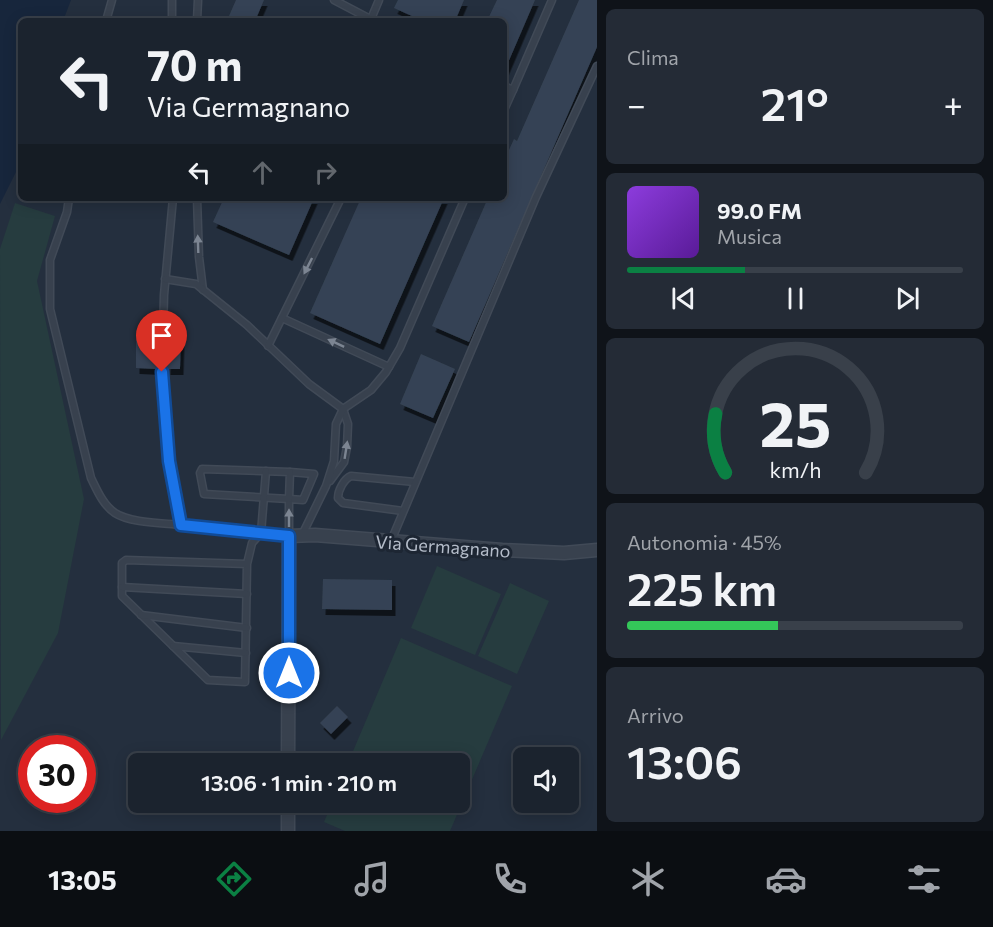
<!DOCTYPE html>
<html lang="it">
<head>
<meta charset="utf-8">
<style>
  :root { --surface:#1b232e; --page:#242b36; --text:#f1f3f6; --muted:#a0a4aa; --line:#39404a; --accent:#0b8043 }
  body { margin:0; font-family:Commissioner,sans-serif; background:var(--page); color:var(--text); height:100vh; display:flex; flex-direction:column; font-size:22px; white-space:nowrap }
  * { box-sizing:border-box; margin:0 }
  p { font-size:20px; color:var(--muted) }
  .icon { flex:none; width:33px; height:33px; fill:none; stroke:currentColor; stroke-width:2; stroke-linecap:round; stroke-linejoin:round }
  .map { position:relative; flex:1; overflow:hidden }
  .drawer { display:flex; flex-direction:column; gap:9px; padding:9px; background:#0f1319; width:396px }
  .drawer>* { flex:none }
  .hud { position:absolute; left:18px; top:18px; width:489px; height:183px; border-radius:9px; box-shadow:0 3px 15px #0003,0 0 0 2px var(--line); background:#1b232e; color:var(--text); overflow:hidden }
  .buttons { position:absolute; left:513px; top:747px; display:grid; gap:12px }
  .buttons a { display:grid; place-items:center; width:66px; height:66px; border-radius:9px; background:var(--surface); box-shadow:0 3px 15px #0003,0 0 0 2px var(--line); font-size:30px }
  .speed { position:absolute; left:18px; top:735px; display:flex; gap:12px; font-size:30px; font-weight:700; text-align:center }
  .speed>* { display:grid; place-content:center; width:78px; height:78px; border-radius:50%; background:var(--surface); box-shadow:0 3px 15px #0003,0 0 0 2px var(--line); line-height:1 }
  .speed .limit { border:9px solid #d22; background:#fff; color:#111 }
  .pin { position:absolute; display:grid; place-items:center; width:51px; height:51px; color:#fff; margin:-62px -26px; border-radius:50% 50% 50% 0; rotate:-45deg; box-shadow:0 0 6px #0007 }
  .pin .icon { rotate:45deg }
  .me { position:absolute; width:66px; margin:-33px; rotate:0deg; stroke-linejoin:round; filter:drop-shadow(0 0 4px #0008) }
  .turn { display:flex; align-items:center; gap:21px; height:126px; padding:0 30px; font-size:27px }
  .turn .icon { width:78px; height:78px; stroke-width:2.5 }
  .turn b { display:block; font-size:42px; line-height:51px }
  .lanes { display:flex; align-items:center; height:57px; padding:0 30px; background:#0003; justify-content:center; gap:30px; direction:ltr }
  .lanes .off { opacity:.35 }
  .big { font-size:45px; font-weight:600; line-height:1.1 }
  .drawer .tile { flex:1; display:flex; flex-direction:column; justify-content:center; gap:9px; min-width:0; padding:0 21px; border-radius:9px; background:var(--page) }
  .drawer .dial { align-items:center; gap:0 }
  .dial svg { height:156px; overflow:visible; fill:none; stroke:var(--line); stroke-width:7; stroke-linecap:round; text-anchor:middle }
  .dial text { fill:var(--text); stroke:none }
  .song { display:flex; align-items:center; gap:18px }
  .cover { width:72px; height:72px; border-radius:9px; background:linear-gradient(135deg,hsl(270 70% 55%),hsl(270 70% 35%)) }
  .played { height:6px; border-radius:3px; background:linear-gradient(90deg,var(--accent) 35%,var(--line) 35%) }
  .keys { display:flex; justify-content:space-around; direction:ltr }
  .heat { display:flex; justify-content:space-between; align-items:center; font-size:33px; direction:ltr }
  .charge { height:9px; border-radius:4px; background:linear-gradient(90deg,#34c759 45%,var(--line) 0) }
  .trip { position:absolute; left:128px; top:753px; width:342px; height:60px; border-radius:9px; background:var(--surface); box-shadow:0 3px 15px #0003,0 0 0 2px var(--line); font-weight:600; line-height:60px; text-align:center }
  .tab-bar { display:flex; height:96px; justify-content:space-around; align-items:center; background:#0b0e12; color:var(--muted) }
  .tab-bar .icon { width:42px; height:42px }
  .tab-bar .on { color:var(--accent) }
  .tab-bar b { font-size:27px; color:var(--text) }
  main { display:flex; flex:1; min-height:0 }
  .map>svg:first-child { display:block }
</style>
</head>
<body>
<main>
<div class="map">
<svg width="597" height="831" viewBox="0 0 597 831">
  <defs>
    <filter id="shadow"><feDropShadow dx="3.5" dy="6" stdDeviation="0" flood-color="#0009"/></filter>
  </defs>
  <rect width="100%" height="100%" fill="#242f3e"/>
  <!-- green -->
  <g fill="#263c3f">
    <path d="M15,203L55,216L37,281L84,499L58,633L1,740L0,249Z"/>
    <path d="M437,566L501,594L475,655L411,628Z"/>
    <path d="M510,583L549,601L517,674L478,656Z"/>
    <path d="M401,638L512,686L450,831H345L324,822L332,803L459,802V764L348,763Z"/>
  </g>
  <!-- water -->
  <path fill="#17263c" d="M0,0H71L63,21H21V156L17,170L0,204Z"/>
  <!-- building -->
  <g fill="#364354" filter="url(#shadow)">
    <path d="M236,0H264L255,21H239L229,16Z"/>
    <path d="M398,0H464L455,21H423L394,8Z"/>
    <path d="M497,0H535L504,72V21H487Z"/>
    <path d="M579,0H597V47L469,342L432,326L488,198H504V161L514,139L517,141Z"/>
    <path d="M224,198H314L289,255L213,222Z"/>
    <path d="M361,198H444L380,344L310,313Z"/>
    <path d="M136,333H158L157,369L136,368Z"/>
    <path d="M168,333L181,334L180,369H167Z"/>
    <path d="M421,354L455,369L433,418L400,404Z"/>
    <path d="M323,579L392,580V610L322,609Z"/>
    <path d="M337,706L348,717L331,734L320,723Z"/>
  </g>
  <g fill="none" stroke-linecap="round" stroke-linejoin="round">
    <defs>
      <g id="service">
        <path d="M172,0V21"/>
        <path d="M334,0L374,21"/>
        <path d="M371,19L379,0"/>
        <path d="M106,21L112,0"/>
        <path d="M197,21L198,0"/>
        <path d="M504,86L513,90L504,110"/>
        <path d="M513,90L552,0"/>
        <path d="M69,198L67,212L50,260V309L91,478C97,490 103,505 115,513C130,523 163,523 181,525"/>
        <path d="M173,198L164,295L162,371L169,461L181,525L289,536V499L303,500L314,474L290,472"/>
        <path d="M197,198L199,257L203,290"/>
        <path d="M165,279L196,284L247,325L309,384L343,409L348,424L347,447L344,462L330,481"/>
        <path d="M282,318L389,367"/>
        <path d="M268,346L341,198"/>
        <path d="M202,469L290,472L289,499L204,494L200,473Z"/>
        <path d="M403,511L343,503L338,498C338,490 344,479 351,476L415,482"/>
        <path d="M302,535L326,486L334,461L336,424L343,409L371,390L386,372L400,348L465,198"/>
        <path d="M391,541L536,197L597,66"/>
        <path d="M247,564L126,560L122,563V596L208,680L245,682L247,564L252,543L261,533L266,471"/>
        <path d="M122,587L247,594"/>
        <path d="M141,615L247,628"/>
        <path d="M173,646L246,653"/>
      </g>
      <g id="minor">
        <path d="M288,764L289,536L315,535L502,550L564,553L597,550"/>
        <path d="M288,831V802"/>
      </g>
    </defs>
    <!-- service casing -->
    <use href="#service" stroke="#414a57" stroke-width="9"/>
    <!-- minor casing -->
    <use href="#minor" stroke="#414a57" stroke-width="15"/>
    <!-- service -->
    <use href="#service" stroke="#38414e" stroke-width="6"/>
    <!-- minor -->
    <use href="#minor" stroke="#38414e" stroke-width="12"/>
  </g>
  <!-- one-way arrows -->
  <defs><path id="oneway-solid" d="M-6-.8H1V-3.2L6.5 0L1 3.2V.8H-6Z" transform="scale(1.5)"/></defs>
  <g fill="#7c8592">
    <use href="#oneway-solid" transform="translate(198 244) rotate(-92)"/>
    <use href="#oneway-solid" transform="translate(308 266) rotate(117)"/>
    <use href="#oneway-solid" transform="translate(336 343) rotate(-155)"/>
    <use href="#oneway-solid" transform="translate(346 450) rotate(-81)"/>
    <use href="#oneway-solid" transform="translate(289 518) rotate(-90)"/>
  </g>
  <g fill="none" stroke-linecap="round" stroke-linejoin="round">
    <defs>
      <path id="route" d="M162,372L169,461L181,525L289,536V673"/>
    </defs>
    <!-- route casing -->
    <use href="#route" stroke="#114b97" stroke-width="15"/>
    <!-- route -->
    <use href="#route" stroke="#1a73e8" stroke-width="10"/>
  </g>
  <g text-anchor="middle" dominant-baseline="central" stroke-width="6" stroke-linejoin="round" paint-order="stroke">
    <!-- street labels -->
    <g font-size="18" fill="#b4bcc9" stroke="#1d2633">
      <text transform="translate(443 546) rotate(4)">Via Germagnano</text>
    </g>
  </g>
</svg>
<div class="buttons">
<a><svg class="icon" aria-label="sound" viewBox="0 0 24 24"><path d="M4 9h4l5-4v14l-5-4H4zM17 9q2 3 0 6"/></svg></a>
</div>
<div class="speed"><div class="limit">30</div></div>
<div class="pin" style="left:162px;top:372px;background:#d93025"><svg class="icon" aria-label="arrive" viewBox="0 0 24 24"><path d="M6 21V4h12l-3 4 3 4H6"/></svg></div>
<svg class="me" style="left:289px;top:673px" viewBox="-20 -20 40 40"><circle r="17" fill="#1a73e8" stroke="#fff" stroke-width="3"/><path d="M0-11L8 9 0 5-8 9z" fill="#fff"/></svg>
<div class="trip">13:06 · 1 min · 210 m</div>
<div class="hud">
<div class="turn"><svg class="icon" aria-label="left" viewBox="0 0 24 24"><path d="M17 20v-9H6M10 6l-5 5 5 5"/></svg><div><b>70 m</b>Via Germagnano</div></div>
<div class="lanes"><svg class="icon" aria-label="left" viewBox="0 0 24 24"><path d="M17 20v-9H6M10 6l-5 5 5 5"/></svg><svg class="icon off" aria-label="ahead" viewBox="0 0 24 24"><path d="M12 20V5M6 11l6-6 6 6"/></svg><svg class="icon off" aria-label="right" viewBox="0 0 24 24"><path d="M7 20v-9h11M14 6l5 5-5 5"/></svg></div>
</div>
</div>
<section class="drawer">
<div class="tile"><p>Clima</p>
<div class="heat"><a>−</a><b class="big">21°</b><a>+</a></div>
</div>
<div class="tile">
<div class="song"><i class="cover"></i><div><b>99.0 FM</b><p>Musica</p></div></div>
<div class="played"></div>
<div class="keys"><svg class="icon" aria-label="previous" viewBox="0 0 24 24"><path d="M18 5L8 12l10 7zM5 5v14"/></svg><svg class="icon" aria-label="pause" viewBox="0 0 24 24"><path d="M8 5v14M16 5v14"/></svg><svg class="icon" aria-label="next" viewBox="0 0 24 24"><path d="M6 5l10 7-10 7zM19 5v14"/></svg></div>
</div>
<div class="tile dial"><svg viewBox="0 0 100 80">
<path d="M14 69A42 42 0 1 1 86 69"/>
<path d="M14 69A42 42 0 0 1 9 39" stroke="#0b8043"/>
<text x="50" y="56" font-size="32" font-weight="700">25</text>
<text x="50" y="72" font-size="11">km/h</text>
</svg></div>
<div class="tile"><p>Autonomia · 45%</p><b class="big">225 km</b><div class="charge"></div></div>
<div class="tile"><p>Arrivo</p><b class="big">13:06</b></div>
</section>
</main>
<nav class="tab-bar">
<b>13:05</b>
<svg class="icon on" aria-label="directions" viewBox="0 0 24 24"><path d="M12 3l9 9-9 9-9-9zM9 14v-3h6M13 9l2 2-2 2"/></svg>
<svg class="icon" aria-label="music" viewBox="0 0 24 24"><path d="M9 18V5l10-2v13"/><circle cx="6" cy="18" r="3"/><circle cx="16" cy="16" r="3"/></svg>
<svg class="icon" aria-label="phone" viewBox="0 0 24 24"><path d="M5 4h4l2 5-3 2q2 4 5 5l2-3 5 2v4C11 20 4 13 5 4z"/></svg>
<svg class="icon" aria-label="climate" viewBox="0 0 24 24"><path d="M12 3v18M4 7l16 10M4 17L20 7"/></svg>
<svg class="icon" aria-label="car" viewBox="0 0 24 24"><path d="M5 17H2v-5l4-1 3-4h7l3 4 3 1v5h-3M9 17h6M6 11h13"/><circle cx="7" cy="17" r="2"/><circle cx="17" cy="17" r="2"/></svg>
<svg class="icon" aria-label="filters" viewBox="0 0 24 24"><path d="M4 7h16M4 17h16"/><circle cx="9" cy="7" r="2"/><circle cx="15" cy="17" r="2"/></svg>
</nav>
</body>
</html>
